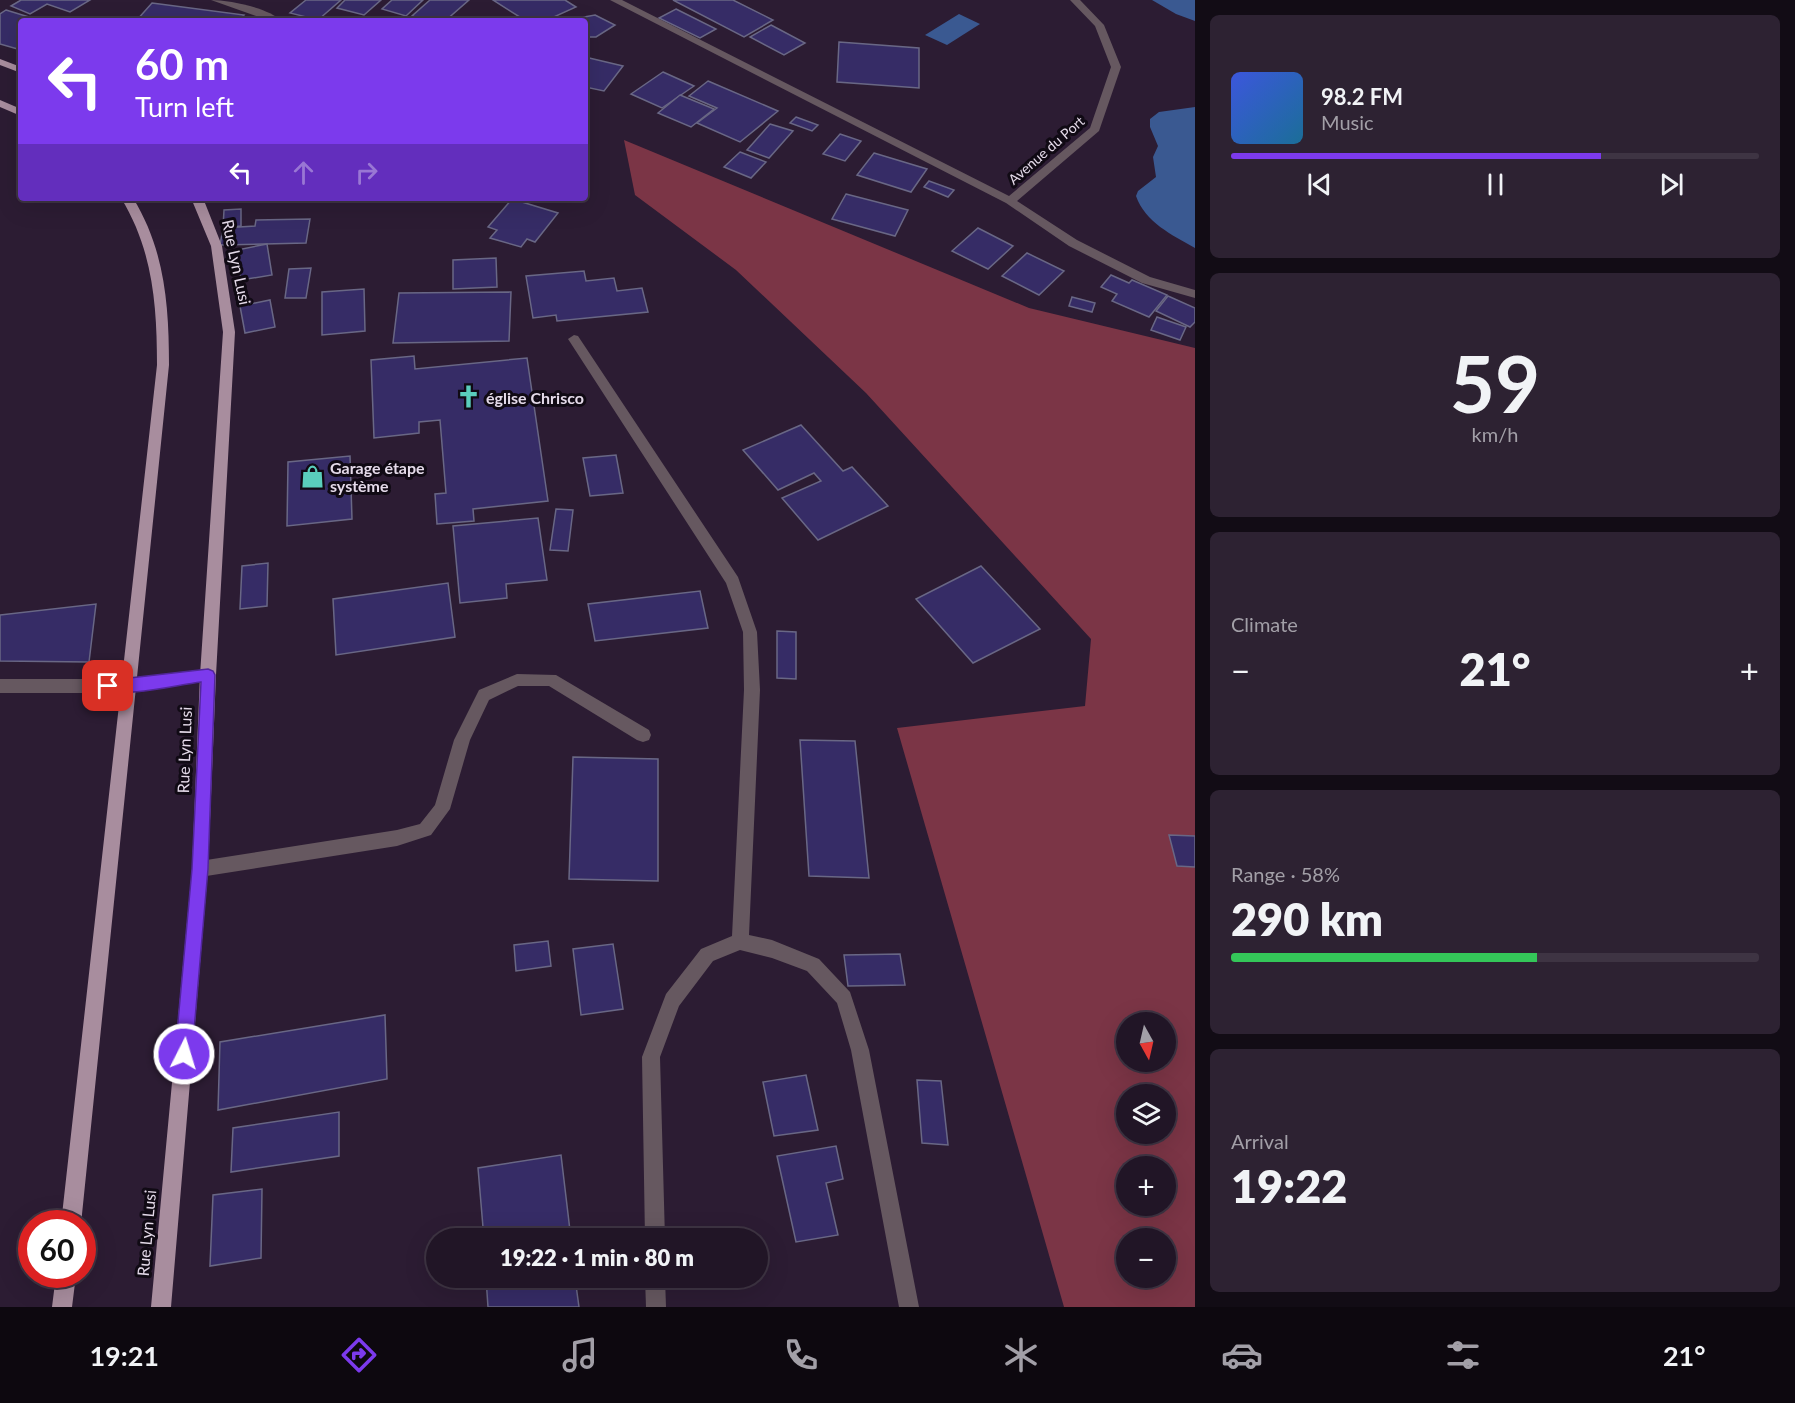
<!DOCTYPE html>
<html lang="en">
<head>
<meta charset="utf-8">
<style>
  :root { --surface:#211526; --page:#2d2232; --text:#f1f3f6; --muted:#a29fa7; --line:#3e3443; --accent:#7c3aed }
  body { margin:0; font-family:Lato,sans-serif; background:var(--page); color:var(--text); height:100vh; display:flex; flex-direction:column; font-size:22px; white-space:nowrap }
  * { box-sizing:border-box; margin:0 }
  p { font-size:20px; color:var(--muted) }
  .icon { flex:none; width:33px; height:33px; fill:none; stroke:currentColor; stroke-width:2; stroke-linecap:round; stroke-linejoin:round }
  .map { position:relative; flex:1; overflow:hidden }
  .side { display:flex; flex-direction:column; gap:15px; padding:15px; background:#120c15; width:600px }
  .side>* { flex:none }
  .guide { position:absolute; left:18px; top:18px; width:570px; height:183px; border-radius:6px; box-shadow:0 6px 24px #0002,0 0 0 2px var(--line); background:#7c3aed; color:#fff; overflow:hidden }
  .needle { width:39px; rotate:172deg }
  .controls { position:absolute; left:1116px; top:1012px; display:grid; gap:12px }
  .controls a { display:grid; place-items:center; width:60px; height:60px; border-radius:50%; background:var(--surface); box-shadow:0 6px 24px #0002,0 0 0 2px var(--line); font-size:30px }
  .speed { position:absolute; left:18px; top:1210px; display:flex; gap:12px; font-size:30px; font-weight:700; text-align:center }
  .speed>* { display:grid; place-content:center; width:78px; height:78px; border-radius:50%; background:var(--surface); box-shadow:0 6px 24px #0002,0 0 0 2px var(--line); line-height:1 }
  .speed .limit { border:9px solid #d22; background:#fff; color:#111 }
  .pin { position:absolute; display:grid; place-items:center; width:51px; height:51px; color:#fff; margin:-26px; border-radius:12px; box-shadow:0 3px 9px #0006 }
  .me { position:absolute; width:66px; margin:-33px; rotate:5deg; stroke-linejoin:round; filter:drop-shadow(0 0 4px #0008) }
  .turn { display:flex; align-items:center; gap:21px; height:126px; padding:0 18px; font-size:27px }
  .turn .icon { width:78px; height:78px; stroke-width:2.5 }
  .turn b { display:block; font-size:42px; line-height:51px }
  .lanes { display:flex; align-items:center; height:57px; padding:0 18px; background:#0003; justify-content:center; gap:30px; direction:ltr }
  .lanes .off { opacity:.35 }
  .big { font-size:45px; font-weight:800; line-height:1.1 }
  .side .card { flex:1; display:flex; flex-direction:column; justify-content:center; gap:9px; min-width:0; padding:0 21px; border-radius:9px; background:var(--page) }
  .side .dial { align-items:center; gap:0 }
  .dial b { font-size:78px; line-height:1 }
  .song { display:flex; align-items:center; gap:18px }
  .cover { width:72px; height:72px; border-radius:9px; background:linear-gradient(135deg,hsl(230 70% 55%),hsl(200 70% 35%)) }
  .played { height:6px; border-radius:3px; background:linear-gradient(90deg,var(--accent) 70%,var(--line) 70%) }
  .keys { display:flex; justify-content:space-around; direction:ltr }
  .heat { display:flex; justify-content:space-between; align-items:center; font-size:33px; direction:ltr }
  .charge { height:9px; border-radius:4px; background:linear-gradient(90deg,#34c759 58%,var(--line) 0) }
  .trip { position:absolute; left:426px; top:1228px; width:342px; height:60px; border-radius:30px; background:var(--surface); box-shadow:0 6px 24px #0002,0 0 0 2px var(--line); font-weight:800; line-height:60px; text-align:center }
  .dock { display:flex; height:96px; justify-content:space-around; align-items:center; background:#0d080f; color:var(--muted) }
  .dock .icon { width:42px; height:42px }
  .dock .on { color:var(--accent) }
  .dock b { font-size:27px; color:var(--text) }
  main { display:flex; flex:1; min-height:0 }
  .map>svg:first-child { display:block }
</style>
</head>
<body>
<main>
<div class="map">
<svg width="1195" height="1307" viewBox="0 0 1195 1307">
  <rect width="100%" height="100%" fill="#2c1c33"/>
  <!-- forest -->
  <path fill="#7b3546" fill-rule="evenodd" d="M624,140L1029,308L1195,348V1307H1064L897,728L1085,706L1091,639L866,393L736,270L635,195ZM1126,1023H1166V1062H1126ZM1126,1095H1166V1134H1126ZM1126,1167H1166V1206H1126ZM1126,1239H1166V1278H1126Z"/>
  <!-- water -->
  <g fill="#3a5991">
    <path d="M1152,0H1195V21L1176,14Z"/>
    <path d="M959,14L980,24L947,45L925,35Z"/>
    <path d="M1195,107V248C1172,235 1145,222 1136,196L1138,191L1156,177L1153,157L1158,146L1150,127V119L1159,112Z"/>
  </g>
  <!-- building -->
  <g fill="#362c66" stroke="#696785" stroke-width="1.5">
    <path d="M21,0H90L70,12L47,4L30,14L11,6Z"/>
    <path d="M306,0H341L318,20L290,13Z"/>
    <path d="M345,0H381L364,15L337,8Z"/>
    <path d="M392,0H423L406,16L382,9Z"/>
    <path d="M430,0H469L445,21H430L412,16Z"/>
    <path d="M493,0H565L576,7L545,21H526Z"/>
    <path d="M673,0H733L773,20L744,37Z"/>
    <path d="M152,3L244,15L239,21H136Z"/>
    <path d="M676,9L716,29L700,38L659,18Z"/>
    <path d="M6,10L42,21H21V50L0,44V14Z"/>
    <path d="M595,15L615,25L596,37H585V21H562Z"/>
    <path d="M771,25L805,43L784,55L750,37Z"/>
    <path d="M839,42L919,48V88L837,82Z"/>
    <path d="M585,57L623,66L604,91L585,87Z"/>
    <path d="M663,72L694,86L662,108L631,94Z"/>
    <path d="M708,81L778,111L740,142L697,123L717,108L689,96Z"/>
    <path d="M680,95L714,109L691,127L658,113Z"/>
    <path d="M796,117L818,125L812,131L790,123Z"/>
    <path d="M770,124L793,131L769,158L747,150Z"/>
    <path d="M840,134L861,141L845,161L823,154Z"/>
    <path d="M740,152L766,162L751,178L724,167Z"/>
    <path d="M874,153L927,169L911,192L857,175Z"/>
    <path d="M929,181L954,190L948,197L924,187Z"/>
    <path d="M846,194L908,210L895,236L832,219Z"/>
    <path d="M512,199L558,213L535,242L527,239L521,247L490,238L497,230L488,227Z"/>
    <path d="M241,209V226L223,228L224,210Z"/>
    <path d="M310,219L306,243L220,245L223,228L255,226L256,220Z"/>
    <path d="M978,228L1013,246L988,269L952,251Z"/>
    <path d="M267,244L272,275L241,280L237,250Z"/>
    <path d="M1027,253L1064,271L1039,295L1002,276Z"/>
    <path d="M496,258L497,287L453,289V260Z"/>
    <path d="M311,268L306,298H285L289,269Z"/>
    <path d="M584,271L586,281L614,278L617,291L642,288L648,312L557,321L556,315L533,318L526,276Z"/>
    <path d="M1111,275L1129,283L1132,280L1167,295L1149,317L1112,301L1117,294L1101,287Z"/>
    <path d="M364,289L365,331L322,335V292Z"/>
    <path d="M511,292L509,341L393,343L399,293Z"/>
    <path d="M1168,296L1195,308V322L1190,327L1156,311Z"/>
    <path d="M1072,297L1095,303L1092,312L1069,306Z"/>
    <path d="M270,300L275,327L245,333L240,306Z"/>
    <path d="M1157,317L1186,327L1180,340L1151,330Z"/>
    <path d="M414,356L415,369L527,358L548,501L473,509L474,521L437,524L435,494L446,493L440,420L419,422V433L374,438L371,360Z"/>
    <path d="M801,425L843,471L852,467L888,506L818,540L782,498L821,481L814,473L778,490L743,450Z"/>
    <path d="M616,455L623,493L590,496L583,458Z"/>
    <path d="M350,456L352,519L287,526L288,462Z"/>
    <path d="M556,509L573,510L568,551L550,550Z"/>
    <path d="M538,518L547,580L506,584L507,598L460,603L453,526Z"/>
    <path d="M268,563L267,606L240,609L242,566Z"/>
    <path d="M981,566L1040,629L973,663L916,599Z"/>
    <path d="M448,583L455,637L336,655L333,599Z"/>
    <path d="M700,591L708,628L595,641L588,604Z"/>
    <path d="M96,604L89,662L0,661V615Z"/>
    <path d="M777,631L796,632V679L777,678Z"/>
    <path d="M800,740L855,741L869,878L809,876Z"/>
    <path d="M573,757L658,759V881L569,879Z"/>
    <path d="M1169,835L1195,836V867L1177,866Z"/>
    <path d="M548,941L551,966L516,971L514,945Z"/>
    <path d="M613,944L623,1009L581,1015L573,949Z"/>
    <path d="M900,954L905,985L848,986L844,955Z"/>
    <path d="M385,1015L387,1079L218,1110L220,1042Z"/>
    <path d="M806,1075L818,1130L774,1136L763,1082Z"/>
    <path d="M917,1080L941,1081L948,1145L922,1143Z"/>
    <path d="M339,1112V1156L231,1172L233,1128Z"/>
    <path d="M836,1146L843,1179L826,1183L838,1235L796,1242L777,1156Z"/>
    <path d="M561,1155L571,1239H484L478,1168Z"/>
    <path d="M262,1189L261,1258L210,1266L213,1195Z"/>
    <path d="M486,1278H575L579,1307H488Z"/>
  </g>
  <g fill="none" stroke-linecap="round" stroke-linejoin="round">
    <!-- street -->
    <g fill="#665860" fill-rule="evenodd">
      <path d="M211,0C230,0 268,8 282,21H270Z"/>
      <path d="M610,0H622L1009,196L1090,128L1111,67L1095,26L1070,0H1080L1104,25L1121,67L1099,131L1017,201L1077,240L1150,277L1195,290V298L1142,283L1069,246L1006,203Z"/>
      <path d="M574,335L578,336L738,577L757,632L760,690L749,935L772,940L819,959L850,992L869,1050L919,1307H899L851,1050L837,1003L807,971L772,958L740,950L713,961L679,1006L660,1057L665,1239H645L642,1057L666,994L701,949L732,936L744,690L743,632L726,583L570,342L568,339Z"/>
      <path d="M208,669L213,670L216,675L213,680L208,681L130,693H0V679H130Z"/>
      <path d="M517,674L556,675L649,730L651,735L649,740L643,742L637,740L549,686H518L489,700L470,740L450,809L431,835L397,846L200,877L194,875L192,869L194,863L200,861L397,830L420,824L435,805L454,740L479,690Z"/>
      <path d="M645,1278H665L666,1307H646Z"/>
    </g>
    <!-- primary -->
    <g fill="#a88d9e" fill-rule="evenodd">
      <path d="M0,59L21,67V73L0,65Z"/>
      <path d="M0,100L21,109V116L0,107Z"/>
      <path d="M121,198H133C165,250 169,306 169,365L81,1224H61L157,365C157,306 153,250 121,198Z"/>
      <path d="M191,198H203L222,246L235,332L216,675L208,869L171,1307H151L192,869L200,675L223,332L211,246Z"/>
      <path d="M56,1275H76L72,1307H52Z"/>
    </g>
  </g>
  <!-- route -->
  <path fill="#7c3aed" stroke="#51269a" stroke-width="1.5" d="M208,669L213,671L215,675L208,869L192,1054L190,1060L184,1062L178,1060L175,1054L192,869L201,682C175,685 127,698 103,690L101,686L103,681Z"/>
  <!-- icons -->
  <defs>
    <symbol id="church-bare" viewBox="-9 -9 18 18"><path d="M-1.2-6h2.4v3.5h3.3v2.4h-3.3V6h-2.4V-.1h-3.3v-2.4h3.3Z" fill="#5acebc" stroke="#100a14" stroke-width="2.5" paint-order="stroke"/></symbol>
    <symbol id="shop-bare" viewBox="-9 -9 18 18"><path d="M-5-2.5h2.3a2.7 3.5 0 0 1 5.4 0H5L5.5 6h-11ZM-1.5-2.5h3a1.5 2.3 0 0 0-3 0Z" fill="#5acebc" stroke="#100a14" stroke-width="2.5" paint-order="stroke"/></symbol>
  </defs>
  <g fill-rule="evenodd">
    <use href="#church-bare" x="452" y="380" width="33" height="33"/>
    <use href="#shop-bare" x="296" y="460" width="33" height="33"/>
  </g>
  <g text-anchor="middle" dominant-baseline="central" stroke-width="6" stroke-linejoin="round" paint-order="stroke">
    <!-- far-street labels -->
    <g font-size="14" fill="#e4dae9" stroke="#100a14">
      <text transform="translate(1046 150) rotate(-41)">Avenue du Port</text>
    </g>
    <!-- street labels -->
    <g font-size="16" fill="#e4dae9" stroke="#100a14">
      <text transform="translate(237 262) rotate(78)">Rue Lyn Lusi</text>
      <text transform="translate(184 750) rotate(-88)">Rue Lyn Lusi</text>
      <text transform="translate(146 1233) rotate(-85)">Rue Lyn Lusi</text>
    </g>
    <!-- poi labels -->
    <g font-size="16" font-weight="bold" fill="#e4dae9" stroke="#100a14" text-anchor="start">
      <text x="486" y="397">église Chrisco</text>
      <text x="330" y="467">Garage étape<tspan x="330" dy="18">système</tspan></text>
    </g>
  </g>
</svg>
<div class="controls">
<a><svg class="needle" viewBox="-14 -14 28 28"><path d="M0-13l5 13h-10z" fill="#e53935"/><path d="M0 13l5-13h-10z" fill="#a29fa7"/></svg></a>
<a><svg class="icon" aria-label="layers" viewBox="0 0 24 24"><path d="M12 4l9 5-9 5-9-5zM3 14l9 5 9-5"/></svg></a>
<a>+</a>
<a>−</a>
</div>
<div class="speed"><div class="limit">60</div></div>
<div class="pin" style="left:108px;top:686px;background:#d93025"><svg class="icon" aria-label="arrive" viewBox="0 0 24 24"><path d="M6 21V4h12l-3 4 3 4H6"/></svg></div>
<svg class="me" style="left:184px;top:1054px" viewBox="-20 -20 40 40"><circle r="17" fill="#7c3aed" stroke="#fff" stroke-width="3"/><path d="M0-11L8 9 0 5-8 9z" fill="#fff"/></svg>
<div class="trip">19:22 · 1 min · 80 m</div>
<div class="guide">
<div class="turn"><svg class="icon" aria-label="left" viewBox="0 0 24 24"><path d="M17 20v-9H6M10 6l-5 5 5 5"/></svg><div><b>60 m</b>Turn left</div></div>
<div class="lanes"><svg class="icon" aria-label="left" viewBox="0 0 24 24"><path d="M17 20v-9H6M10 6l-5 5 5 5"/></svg><svg class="icon off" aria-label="ahead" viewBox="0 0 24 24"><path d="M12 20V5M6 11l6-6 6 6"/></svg><svg class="icon off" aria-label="right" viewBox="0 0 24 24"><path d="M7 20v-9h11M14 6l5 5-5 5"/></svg></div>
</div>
</div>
<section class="side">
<div class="card">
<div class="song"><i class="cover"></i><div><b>98.2 FM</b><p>Music</p></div></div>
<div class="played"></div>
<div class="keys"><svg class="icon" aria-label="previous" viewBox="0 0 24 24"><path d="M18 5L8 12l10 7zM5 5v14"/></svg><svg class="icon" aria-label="pause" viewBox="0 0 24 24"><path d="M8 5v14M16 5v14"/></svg><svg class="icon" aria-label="next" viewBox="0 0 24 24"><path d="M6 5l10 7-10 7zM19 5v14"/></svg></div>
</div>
<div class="card dial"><b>59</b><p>km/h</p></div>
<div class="card"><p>Climate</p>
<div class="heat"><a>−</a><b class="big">21°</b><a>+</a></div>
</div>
<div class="card"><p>Range · 58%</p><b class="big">290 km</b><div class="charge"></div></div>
<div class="card"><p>Arrival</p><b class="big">19:22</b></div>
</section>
</main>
<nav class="dock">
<b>19:21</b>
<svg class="icon on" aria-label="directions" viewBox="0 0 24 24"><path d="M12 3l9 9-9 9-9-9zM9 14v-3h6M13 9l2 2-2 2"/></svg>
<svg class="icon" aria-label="music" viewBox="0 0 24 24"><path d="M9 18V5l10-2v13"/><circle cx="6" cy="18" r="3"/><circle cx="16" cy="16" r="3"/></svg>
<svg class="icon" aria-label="phone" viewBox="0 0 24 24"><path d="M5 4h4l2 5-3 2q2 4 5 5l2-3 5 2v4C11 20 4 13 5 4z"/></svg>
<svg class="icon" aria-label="climate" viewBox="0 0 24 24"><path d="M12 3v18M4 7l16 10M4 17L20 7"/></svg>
<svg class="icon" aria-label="car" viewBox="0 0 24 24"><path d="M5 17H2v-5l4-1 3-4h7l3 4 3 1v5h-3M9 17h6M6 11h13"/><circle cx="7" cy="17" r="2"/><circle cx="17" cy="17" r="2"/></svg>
<svg class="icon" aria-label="filters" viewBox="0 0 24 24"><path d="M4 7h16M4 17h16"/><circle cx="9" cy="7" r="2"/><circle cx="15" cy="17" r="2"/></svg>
<b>21°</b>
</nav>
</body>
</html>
